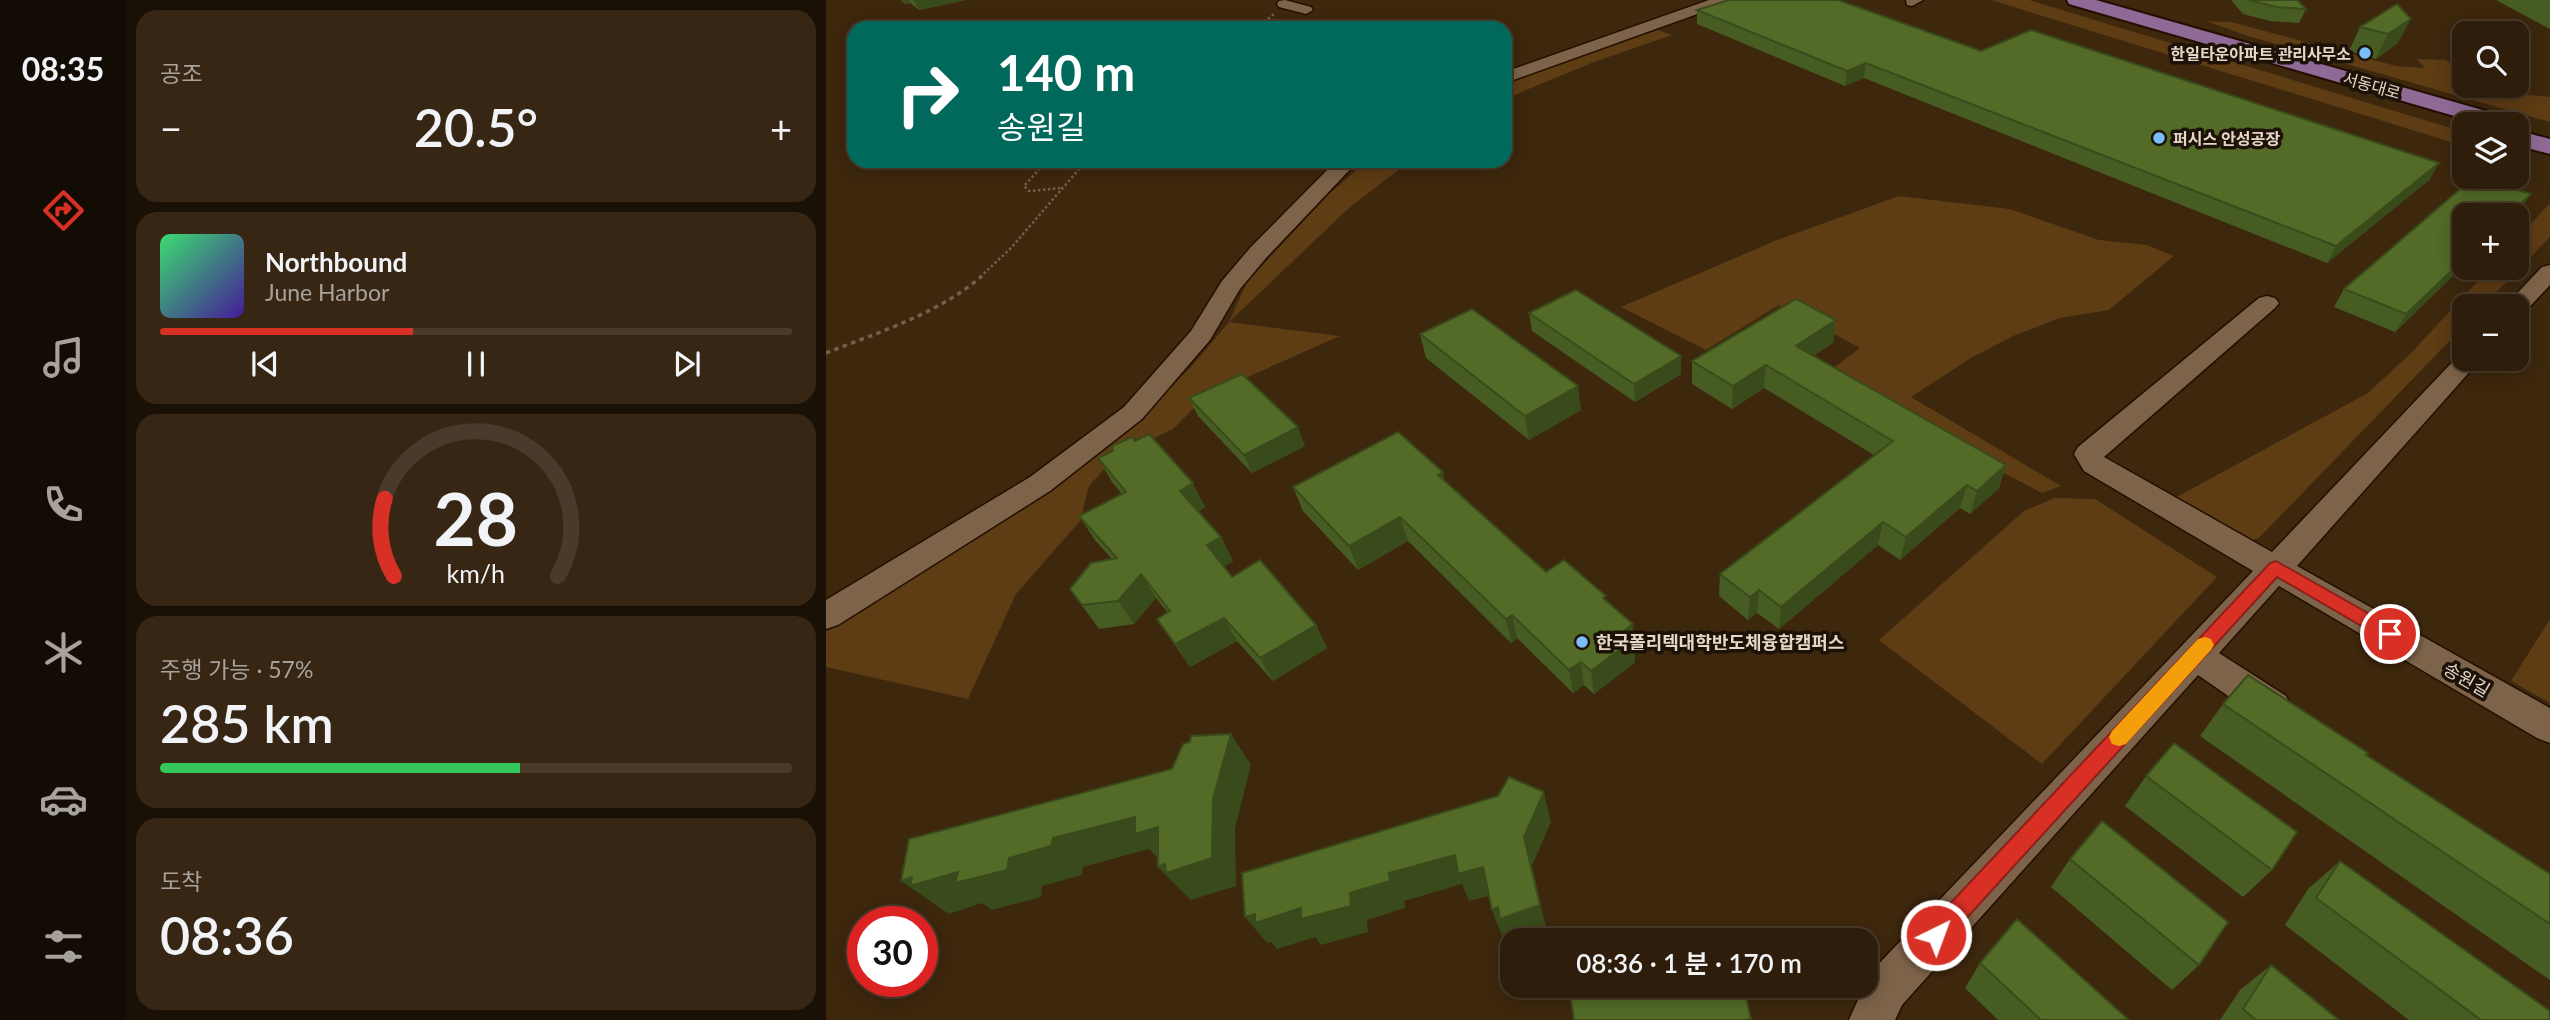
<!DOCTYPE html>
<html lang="ko">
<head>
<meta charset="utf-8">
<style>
  :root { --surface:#2e1d0a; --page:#362613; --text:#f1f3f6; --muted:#a7a29c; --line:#493b2b; --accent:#d93025 }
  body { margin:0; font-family:Lato,"Noto Sans KR",sans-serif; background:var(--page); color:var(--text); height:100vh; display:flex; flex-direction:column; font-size:26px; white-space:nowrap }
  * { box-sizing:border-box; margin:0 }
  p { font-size:23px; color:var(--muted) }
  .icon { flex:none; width:38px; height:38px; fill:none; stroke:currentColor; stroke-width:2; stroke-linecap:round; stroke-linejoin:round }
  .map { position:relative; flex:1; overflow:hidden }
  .sheet { display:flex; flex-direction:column; gap:10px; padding:10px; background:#191006; width:700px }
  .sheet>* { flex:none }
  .top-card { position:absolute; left:21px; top:21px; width:665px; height:147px; border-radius:21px; box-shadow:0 4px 18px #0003,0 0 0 2px var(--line); background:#00695c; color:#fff; overflow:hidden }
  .controls { position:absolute; left:1626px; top:21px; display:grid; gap:14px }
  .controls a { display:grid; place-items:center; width:77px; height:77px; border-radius:14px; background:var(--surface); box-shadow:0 4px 18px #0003,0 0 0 2px var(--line); font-size:35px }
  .speed { position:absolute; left:21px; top:906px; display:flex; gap:14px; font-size:35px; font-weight:700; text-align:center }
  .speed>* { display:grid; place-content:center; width:91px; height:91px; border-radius:50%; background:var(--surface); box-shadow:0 4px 18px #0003,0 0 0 2px var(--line); line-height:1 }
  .speed .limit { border:10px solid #d22; background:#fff; color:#111 }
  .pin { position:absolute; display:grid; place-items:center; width:60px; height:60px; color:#fff; margin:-30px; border:4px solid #fff; border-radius:50%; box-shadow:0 2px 7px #0007 }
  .me { position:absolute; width:77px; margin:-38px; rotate:42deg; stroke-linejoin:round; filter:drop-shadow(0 0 5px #0008) }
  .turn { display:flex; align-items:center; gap:24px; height:147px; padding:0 35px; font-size:32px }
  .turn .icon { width:91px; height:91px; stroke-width:2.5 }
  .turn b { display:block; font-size:49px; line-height:60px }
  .big { font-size:52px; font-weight:600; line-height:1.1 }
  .sheet .tile { flex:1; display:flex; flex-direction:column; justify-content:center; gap:10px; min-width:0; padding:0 24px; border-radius:21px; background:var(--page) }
  .sheet .dial { align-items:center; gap:0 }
  .dial svg { height:182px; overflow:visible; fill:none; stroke:var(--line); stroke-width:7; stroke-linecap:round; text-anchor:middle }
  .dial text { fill:var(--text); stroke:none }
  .song { display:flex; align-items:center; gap:21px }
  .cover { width:84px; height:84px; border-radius:10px; background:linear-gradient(135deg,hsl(140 70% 55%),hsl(260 70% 35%)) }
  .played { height:7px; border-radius:4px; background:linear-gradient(90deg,var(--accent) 40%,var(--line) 40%) }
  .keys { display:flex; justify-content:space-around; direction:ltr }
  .heat { display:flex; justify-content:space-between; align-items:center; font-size:38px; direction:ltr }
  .charge { height:10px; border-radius:5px; background:linear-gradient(90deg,#34c759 57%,var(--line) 0) }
  .trip { position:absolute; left:674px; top:928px; width:378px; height:70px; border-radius:21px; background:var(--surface); box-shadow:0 4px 18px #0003,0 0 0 2px var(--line); font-weight:600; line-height:70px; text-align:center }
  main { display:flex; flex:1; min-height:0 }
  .menu { display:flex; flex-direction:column; width:126px; justify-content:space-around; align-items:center; background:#120c04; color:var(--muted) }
  .menu .icon { width:49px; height:49px }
  .menu .current { color:var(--accent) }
  .menu b { font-size:32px; color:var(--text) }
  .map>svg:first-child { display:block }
</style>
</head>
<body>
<main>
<nav class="menu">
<b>08:35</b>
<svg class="icon current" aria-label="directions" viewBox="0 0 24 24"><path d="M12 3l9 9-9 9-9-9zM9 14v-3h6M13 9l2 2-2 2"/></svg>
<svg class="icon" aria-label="music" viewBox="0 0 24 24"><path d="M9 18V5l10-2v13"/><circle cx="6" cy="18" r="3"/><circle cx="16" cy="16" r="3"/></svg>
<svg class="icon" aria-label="phone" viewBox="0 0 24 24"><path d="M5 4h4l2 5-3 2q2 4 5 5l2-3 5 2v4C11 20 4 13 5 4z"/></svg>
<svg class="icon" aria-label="climate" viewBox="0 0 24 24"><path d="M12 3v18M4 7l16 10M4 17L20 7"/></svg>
<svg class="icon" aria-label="car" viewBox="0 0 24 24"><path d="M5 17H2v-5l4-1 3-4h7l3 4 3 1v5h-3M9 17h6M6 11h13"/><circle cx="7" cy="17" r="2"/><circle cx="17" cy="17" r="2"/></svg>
<svg class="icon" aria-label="filters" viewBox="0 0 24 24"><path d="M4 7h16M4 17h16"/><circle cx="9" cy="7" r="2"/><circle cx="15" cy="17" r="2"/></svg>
</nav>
<section class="sheet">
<div class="tile"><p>공조</p>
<div class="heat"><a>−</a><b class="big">20.5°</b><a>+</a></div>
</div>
<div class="tile">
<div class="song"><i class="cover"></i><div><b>Northbound</b><p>June Harbor</p></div></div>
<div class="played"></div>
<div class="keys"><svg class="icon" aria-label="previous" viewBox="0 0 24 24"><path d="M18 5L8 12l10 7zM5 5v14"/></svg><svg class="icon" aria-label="pause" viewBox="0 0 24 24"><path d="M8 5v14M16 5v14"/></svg><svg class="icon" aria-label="next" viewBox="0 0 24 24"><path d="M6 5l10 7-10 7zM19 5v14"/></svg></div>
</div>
<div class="tile dial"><svg viewBox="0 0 100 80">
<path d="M14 69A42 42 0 1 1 86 69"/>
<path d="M14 69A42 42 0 0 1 10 35" stroke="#d93025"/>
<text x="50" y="56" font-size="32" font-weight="700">28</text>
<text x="50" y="72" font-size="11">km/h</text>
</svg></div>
<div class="tile"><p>주행 가능 · 57%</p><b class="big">285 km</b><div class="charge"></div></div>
<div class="tile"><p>도착</p><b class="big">08:36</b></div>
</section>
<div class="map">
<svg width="1724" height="1020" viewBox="0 0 1724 1020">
  <rect width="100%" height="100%" fill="#3d270d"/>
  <!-- green -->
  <g fill="#5e3c14">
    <path d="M1165,0H1203L1638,132V146Z"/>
    <path d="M1380,21L1405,22L1570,66L1599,68L1591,59L1620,60L1638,78V86L1668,92L1724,97V122L1422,36Z"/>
    <path d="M832,30L846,35L768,62L679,99V85L733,63Z"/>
    <path d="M541,161H584L524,207L403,322L514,336L381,395L347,429L290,456L263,486L254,521L190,594L142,699L0,667V631L304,427L364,368L403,322L421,282L503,194Z"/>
    <path d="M1073,196L1184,209L1273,240L1321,245L1348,256L1283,310L1234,318L1187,336L1145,358L1085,397L1235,486L1216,493L994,378L1034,348L953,305L880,350L795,307L951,240Z"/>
    <path d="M1724,203V237L1657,306H1638V326L1433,538L1419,543L1345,500L1542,393L1585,353L1664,268H1690L1691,239Z"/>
    <path d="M1228,498L1269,499L1391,577L1216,764L1053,640L1198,511Z"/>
    <path d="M1724,619V703L1685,681Z"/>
  </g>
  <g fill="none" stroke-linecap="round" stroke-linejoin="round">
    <defs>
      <g id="minor">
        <path d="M459,0L485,7L487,10L480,14L453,7L451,4L453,1Z"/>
        <path d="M883,0H904L902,3L679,83V72Z"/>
        <path d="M1080,0H1097L1086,6L1081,5Z"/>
        <path d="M510,161H532L440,258L414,289L384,340L316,419L224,491L12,625L0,629V600L204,477L298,407L365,331L396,281L424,248Z"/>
        <path d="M1724,265V285L1698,313L1690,315V306H1679L1716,267Z"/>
        <path d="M1441,296L1449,298L1453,303L1449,308L1278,457L1446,552L1634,354L1638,353V359H1655L1471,566L1724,708V743L1711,738L1453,586L1393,653L1460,696L1465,707L1460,718L1447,722L1434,718L1372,675L1076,1005L1069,1020H1023L1044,973L1427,571L1258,471L1248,454L1252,447L1433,298Z"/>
      </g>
      <g id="major">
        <path d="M1241,0H1270L1688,119L1692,124H1656L1243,4Z"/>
        <path d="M1690,130L1724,139V154L1690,145Z"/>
      </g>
    </defs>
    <!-- minor casing -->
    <use href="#minor" stroke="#230f00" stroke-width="3"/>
    <!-- major casing -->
    <use href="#major" stroke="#230f00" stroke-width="4"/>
    <!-- path-far1 -->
    <g stroke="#74604a" stroke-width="2.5" stroke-dasharray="2.5 2.5" stroke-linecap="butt">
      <path d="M430,28L448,14"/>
      <path d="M221,161L198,186L203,191L235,188"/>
      <path d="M154,277L185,248L260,161"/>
    </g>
    <!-- path -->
    <path stroke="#74604a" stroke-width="3.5" stroke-dasharray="4.5 4.5" stroke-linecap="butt" d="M0,353C53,332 112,314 156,276"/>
    <!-- minor -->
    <use href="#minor" fill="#7d6349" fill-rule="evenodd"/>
    <!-- major -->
    <use href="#major" fill="#906a96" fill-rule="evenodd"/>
  </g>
  <!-- wall -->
  <g fill="#475c22">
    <path d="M75,0H140L93,10L84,3L79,4Z"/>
    <path d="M1405,0H1471L1480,9L1473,23L1444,21L1417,14Z"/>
    <path d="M1670,0H1724V29Z"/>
    <path d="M1571,4L1572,43L1550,59L1523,51L1534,27Z"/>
    <path d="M871,10L1155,51L1613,163L1603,180L1501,263L1038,78L1019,86L871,24Z"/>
    <path d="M1648,177L1705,194L1693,211L1689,215H1638V265L1569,332L1508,307L1518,289Z"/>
    <path d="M703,313L855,374L809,402L706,331Z"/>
    <path d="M1010,320L1007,343L987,356L1180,465L1173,488L1144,514L1134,508L1074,560L1052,545L953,629L931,613L922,620L893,596L894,574L1048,455L938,388L906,409L866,384V361Z"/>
    <path d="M594,334L755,410L703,440L600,358Z"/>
    <path d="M363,398L479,446L426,473L372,416Z"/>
    <path d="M309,441L379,507L372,512L395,537L407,561L398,566L406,577L490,625L501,648L447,681L411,641L364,667L331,619L342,613L330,598L308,624L273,629L244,589L286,559L269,540L253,516L296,494L286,482L272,458Z"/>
    <path d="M620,483L720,572L780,601L807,624L809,662L768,694L758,685L747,693L691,638L685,643L582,541L532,570L477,511L467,487Z"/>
    <path d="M1397,704L1540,755L1724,874V980L1374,736Z"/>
    <path d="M1320,776L1446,870L1417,897L1299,806Z"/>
    <path d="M1244,859L1373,965L1346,990L1225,887Z"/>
    <path d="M1514,861L1724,1020H1583L1459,925L1482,889Z"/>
    <path d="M1154,963L1303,1020H1172L1139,988Z"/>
    <path d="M1445,965L1513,1020H1394L1414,990Z"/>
  </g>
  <!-- shaded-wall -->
  <g fill="#3a4b1b">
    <path d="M77,0H83L84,3L79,4Z"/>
    <path d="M87,0H140L93,10Z"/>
    <path d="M1585,19L1572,43L1550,59L1562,34Z"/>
    <path d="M1040,63L1038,78L1019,86L1021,71Z"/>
    <path d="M1613,163L1603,180L1501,263L1510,246Z"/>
    <path d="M1705,194L1693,211L1689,215H1683Z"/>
    <path d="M1638,259V265L1569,332L1580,314Z"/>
    <path d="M1010,320L1007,343L968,368L970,346Z"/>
    <path d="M855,356V374L809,402L808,384Z"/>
    <path d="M940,365L938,388L906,409L907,386Z"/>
    <path d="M752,386L755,410L703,440L699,416Z"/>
    <path d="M472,427L479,446L426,473L418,455Z"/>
    <path d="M1180,465L1173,488L1144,514L1151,491Z"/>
    <path d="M617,472L623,496L612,475Z"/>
    <path d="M367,483L379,507L367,515L354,491Z"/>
    <path d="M1141,485L1134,508L1074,560L1080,537Z"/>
    <path d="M574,517L582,541L532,570L523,546Z"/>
    <path d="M1057,522L1052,545L953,629L955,607Z"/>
    <path d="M395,537L407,561L394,569L381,545Z"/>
    <path d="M315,574L330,598L308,624L292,601Z"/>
    <path d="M933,590L931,613L922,620L924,597Z"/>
    <path d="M686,615L691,638L685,643L680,619Z"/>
    <path d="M398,618L411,641L364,667L349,644Z"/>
    <path d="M807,624L809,662L768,694L765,671L798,631Z"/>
    <path d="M490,625L501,648L447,681L434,658Z"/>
    <path d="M755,662L758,685L747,693L743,670Z"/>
    <path d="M405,734L425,765L409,828L410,886L365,900L332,867L387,799Z"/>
    <path d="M718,792L725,822L706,866L721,932L698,940H686V944L683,945L680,934L676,936L666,910Z"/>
    <path d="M309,817L332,827L335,862L323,849L257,867L256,875L216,886L215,897L166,910L156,903L123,914L75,881L86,877L183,858L227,838Z"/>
    <path d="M629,855L657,867L667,895L643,901L636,884L578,901L579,908L541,920L542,932L495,945L489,937L451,949L445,942L441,943L419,917L524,893L563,873Z"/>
  </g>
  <!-- building -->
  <g fill="#536b27" stroke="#3a4b1b" stroke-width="2">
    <path d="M903,0H1012L1155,51L1205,30L1613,163L1510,246L1040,63L1021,71L871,10Z"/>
    <path d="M1423,0H1471L1480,9L1450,7Z"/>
    <path d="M1571,4L1585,19L1562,34L1534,27Z"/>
    <path d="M1648,177L1705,194L1683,215H1638V259L1580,314L1518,289Z"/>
    <path d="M750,290L855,356L808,384L703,313Z"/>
    <path d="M970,299L1010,320L970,346L1180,465L1151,491L1141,485L1080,537L1057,522L955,607L933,590L924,597L894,574L1067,441L940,365L907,386L866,361Z"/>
    <path d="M646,309L752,386L699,416L594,334Z"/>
    <path d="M416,374L472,427L418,455L363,398Z"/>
    <path d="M572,432L617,472L612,475L720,572L738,560L780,596L777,598L807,624L798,631L808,639L765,671L755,662L743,670L686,615L680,619L574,517L523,546L467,487Z"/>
    <path d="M323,434L367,483L354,491L395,537L381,545L406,577L434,560L490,625L434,658L398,618L349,644L331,619L344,611L315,574L292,601L256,605L244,589L265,563L291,558L253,516L300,492L272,458L287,451L286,446L306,437L309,441Z"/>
    <path d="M1422,675L1542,753L1540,755L1724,874V924L1397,704Z"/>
    <path d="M405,734L387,799L386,858L340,873L339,864L332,867V827L309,834V817L227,838L225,846L183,858L181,870L129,883L132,872L84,886L86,877L75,881L83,839L346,769L357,744L364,742L365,736Z"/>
    <path d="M1348,743L1471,832L1446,870L1320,776Z"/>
    <path d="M683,777L718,792L698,837L714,905L674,919L672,907L666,910L657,867L632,874L629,855L563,873L564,881L524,893L525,906L475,919V908L429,923V914L419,917L416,873L672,796Z"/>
    <path d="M1276,821L1402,922L1373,965L1244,859Z"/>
    <path d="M1514,861L1724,1011V1020H1655L1490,898Z"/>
    <path d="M1191,919L1303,1020H1215L1154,963Z"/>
    <path d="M1445,965L1513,1020H1430L1417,1009Z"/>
    <path d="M821,985H917L925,1019L919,1020H748L745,1000Z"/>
  </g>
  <!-- route -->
  <path fill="#d93025" stroke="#8d1f18" stroke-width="2" d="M1450,561L1570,629L1573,634L1570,639L1564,641L1558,639L1451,577L1118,943L1110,947L1102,943L1098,935L1102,927L1444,563Z"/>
  <!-- slow -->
  <path fill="#f59e0b" d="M1379,637L1385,639L1388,645L1385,650L1300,744L1293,746L1286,744L1283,737L1286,731L1372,639Z"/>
  <!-- markers -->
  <g fill="#7bbef9" stroke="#1c1208" stroke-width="2.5">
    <circle cx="1539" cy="53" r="7"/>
    <circle cx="1333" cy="138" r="7"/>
    <circle cx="756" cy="642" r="7"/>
  </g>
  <g text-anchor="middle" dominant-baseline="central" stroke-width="7" stroke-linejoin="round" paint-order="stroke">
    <!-- far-poi labels -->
    <g font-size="16" font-weight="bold" fill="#e5d6c7" stroke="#1c1208" text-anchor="end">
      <text x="1525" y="53">한일타운아파트 관리사무소</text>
      <text x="1347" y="138" text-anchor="start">퍼시스 안성공장</text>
    </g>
    <!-- far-street labels -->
    <g font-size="16" fill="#e5d6c7" stroke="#1c1208">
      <text transform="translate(1546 85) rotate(16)">서동대로</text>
    </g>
    <!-- poi labels -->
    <g font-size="18" font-weight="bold" fill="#e5d6c7" stroke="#1c1208" text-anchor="start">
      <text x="770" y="642">한국폴리텍대학반도체융합캠퍼스</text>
    </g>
    <!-- street labels -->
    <g font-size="18" fill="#e5d6c7" stroke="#1c1208">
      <text transform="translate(1641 679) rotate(30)">송원길</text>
    </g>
  </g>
</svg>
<div class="controls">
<a><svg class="icon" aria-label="search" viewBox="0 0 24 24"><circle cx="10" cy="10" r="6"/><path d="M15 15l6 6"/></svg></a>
<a><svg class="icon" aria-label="layers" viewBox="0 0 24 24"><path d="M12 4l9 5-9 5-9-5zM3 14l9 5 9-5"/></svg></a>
<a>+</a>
<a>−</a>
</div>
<div class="speed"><div class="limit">30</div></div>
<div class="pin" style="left:1564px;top:634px;background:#d93025"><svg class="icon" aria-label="arrive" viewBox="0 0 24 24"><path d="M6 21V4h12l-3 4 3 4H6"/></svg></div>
<svg class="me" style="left:1110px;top:935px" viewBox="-20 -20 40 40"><circle r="17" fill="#d93025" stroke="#fff" stroke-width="3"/><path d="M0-11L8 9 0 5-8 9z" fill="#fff"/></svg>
<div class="trip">08:36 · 1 분 · 170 m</div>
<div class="top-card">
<div class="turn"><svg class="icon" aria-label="right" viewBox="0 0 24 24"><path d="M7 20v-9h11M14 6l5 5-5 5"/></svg><div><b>140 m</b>송원길</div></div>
</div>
</div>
</main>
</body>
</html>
